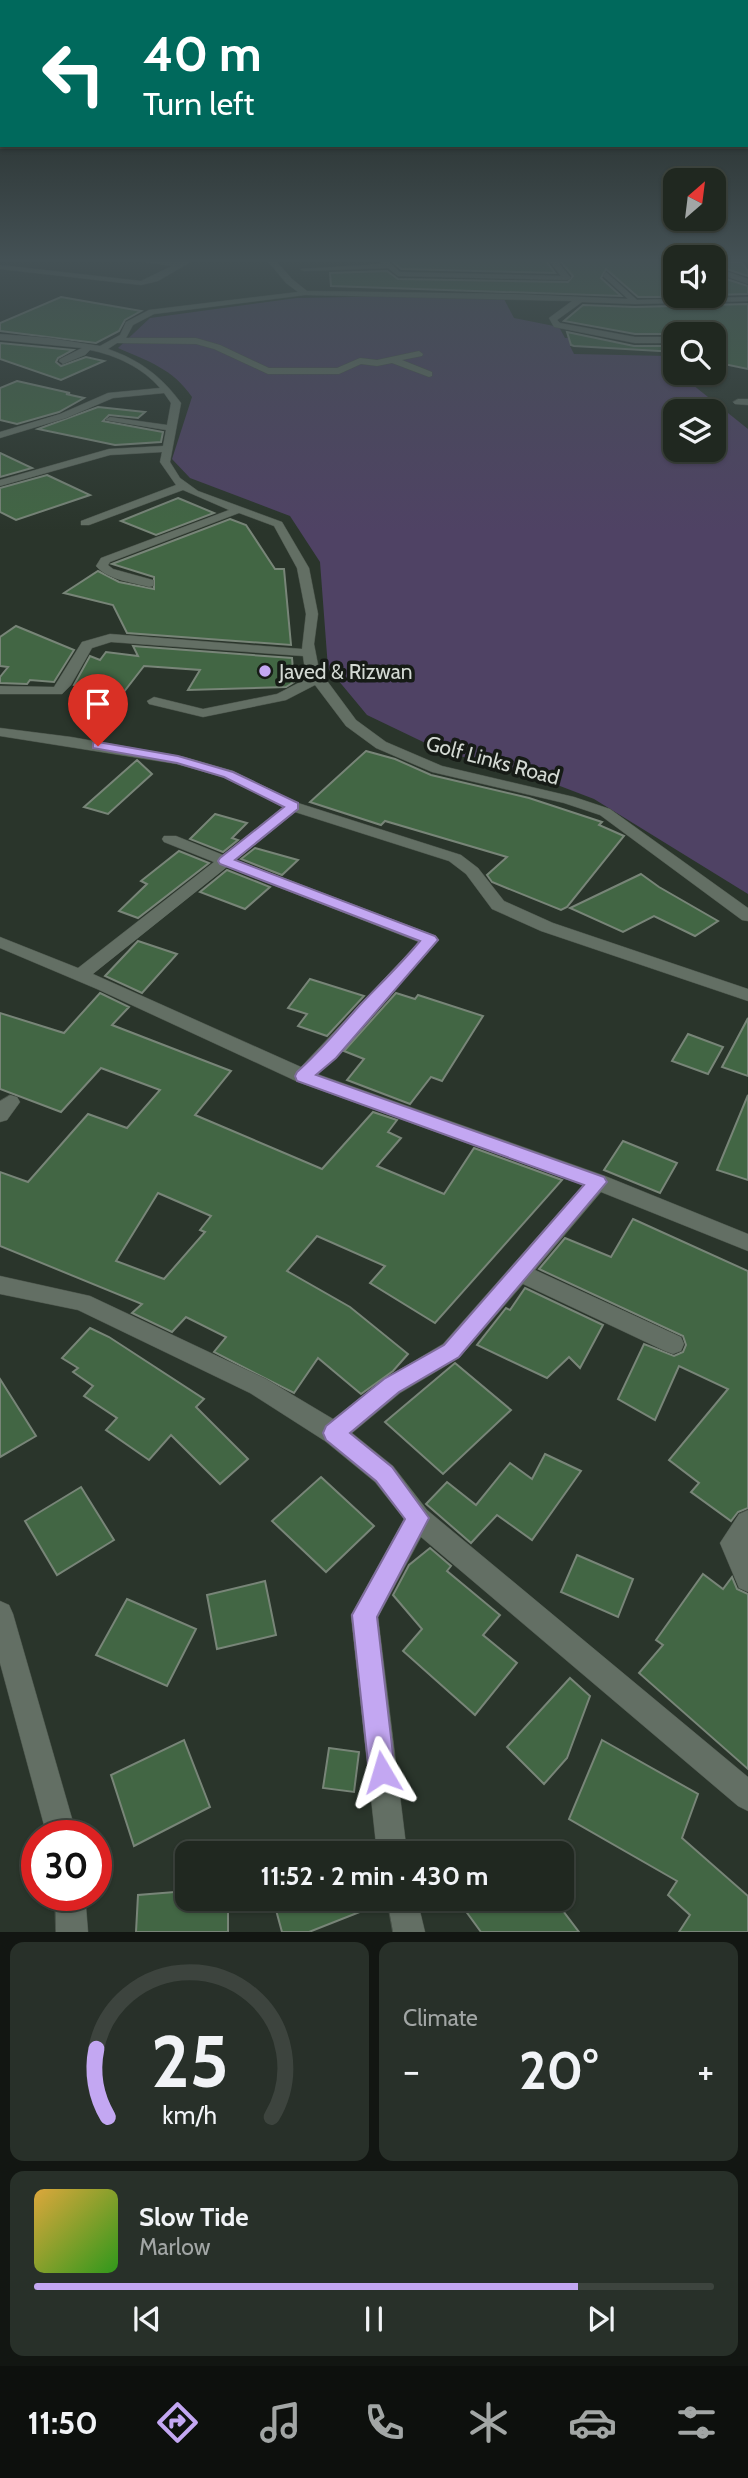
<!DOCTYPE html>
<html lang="en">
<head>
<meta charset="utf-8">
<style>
  :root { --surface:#202820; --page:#283029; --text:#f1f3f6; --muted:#a2a6a5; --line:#3d443e; --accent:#c3a7f2 }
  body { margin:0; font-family:Cabin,sans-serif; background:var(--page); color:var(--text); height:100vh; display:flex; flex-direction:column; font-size:26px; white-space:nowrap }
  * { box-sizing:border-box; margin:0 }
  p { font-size:23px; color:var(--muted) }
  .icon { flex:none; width:38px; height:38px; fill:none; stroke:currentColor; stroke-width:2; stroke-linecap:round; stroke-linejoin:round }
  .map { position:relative; height:1932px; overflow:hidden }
  .details { display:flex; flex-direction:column; gap:10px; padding:10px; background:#121612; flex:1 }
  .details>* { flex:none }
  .top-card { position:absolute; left:0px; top:0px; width:749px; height:147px; box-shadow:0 2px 5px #0004,0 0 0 2px var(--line); background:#00695c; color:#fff; overflow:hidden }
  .needle { width:46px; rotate:28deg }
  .tools { position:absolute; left:663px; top:168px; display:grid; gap:14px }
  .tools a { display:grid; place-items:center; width:63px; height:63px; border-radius:14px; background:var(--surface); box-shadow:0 2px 5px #0004,0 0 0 2px var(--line); font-size:35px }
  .speed { position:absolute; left:21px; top:1820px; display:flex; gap:14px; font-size:35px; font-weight:700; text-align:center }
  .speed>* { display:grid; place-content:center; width:91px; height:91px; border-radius:50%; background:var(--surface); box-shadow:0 2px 5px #0004,0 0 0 2px var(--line); line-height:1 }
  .speed .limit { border:10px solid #d22; background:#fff; color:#111 }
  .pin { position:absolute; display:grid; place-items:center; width:60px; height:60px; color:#fff; margin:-72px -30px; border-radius:50% 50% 50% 0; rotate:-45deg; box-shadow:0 0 7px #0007 }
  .pin .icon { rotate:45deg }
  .me { position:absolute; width:77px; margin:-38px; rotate:353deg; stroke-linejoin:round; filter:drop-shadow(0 0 5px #0008) }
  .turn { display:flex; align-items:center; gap:24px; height:147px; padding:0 28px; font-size:32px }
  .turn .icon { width:91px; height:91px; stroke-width:2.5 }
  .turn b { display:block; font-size:49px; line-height:60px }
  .big { font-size:52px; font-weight:800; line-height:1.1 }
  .details .card { flex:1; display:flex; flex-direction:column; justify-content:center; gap:10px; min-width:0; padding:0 24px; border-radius:14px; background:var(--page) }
  .details .dial { align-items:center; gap:0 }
  .dial svg { height:182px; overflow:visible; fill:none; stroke:var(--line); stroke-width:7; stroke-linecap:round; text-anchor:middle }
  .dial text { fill:var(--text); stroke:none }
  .song { display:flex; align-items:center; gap:21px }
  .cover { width:84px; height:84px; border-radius:10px; background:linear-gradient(135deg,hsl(40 70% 55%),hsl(110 70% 35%)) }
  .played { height:7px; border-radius:4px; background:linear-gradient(90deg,var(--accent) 80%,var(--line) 80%) }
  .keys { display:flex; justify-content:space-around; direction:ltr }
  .heat { display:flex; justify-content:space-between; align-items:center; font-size:38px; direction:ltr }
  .details .tiles { flex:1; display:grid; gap:10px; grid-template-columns:1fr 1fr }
  .card:last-child { grid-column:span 2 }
  .trip { position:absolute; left:175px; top:1841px; width:399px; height:70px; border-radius:14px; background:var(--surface); box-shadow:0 2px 5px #0004,0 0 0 2px var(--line); font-weight:800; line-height:70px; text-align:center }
  .tabs { display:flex; height:112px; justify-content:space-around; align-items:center; background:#0d100d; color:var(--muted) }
  .tabs .icon { width:49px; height:49px }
  .tabs .on { color:var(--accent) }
  .tabs b { font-size:32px; color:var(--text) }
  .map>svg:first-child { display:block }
</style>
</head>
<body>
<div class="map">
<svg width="748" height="1932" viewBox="0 0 748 1932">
  <rect width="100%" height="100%" fill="#2a352b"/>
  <!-- green -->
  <path fill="#4f4264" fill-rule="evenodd" d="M408,296L504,299L514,318L559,327L565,338H591L598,345L570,346L574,354L668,356L675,365L676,373H682L693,385L748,429V894L594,799L539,778L442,751L367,715L328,668L320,562L290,516L190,478L172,459L192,397C173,369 148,361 118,348L150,318L297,298ZM676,411H714V450H676Z"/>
  <!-- building -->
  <g fill="#426644" stroke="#788578" stroke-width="2" fill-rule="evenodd">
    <path d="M392,261H546L555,273L401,269Z"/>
    <path d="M560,261H663L661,297H638L606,269L601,278L621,296L331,286L330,273L387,271L398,279L568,282L573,276Z"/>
    <path d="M714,261L741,262L748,271V276L714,265Z"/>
    <path d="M714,275L748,286V294L714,295Z"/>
    <path d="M61,297L141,311L125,320L119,331L96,343L0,331V323Z"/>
    <path d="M748,304V369L714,362V334H635L564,321L583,305L635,307Z"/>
    <path d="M567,332L634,346H676V352L574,346L571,345Z"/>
    <path d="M0,343L73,350L58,358L56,362L61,366L86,357L104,361L61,380L0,359Z"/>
    <path d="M17,381L70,393L66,394L84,398L59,412L17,424L0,420V388Z"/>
    <path d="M98,407L145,412L138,418L109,415L103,421L163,432L161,442L115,445L38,429Z"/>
    <path d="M0,453L32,468L0,477Z"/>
    <path d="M47,475L90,495L16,520L0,512V488Z"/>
    <path d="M178,498L214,513L156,535L121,521Z"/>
    <path d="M230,519L246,525L275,569H284L291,645L127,633L113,605L64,593L98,571L119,582L154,589V577L112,564Z"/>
    <path d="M16,626L74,650L54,682L30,680L27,684L0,683V677L8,667L0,666V637Z"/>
    <path d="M133,646L292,658L294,682L286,687L188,690L200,670L144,666L123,693H106L120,697L104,717L75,713L91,694L74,695L81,686L74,685L90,656L100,660L106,652L138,656Z"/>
    <path d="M366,751L395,759L431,775L529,798L602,822L599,825L624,836L567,907L561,910L492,882L487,875L507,857L385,821L381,825L310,802Z"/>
    <path d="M137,760L152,774L108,814L84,807Z"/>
    <path d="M215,814L247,823L232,838L238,840L223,852L190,839Z"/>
    <path d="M255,848L298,860L282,875L241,859Z"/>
    <path d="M179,851L209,863L138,918L119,911L147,884L141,881Z"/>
    <path d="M227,870L270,887L245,909L200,892Z"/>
    <path d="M641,874L659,887L718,921L695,936L654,916L623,932L570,908Z"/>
    <path d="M138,941L177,954L142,993L105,976Z"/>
    <path d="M310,979L364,996L327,1036L298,1026L307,1014L288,1008Z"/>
    <path d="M100,993L129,1007L112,1025L231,1071L195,1115L322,1169L373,1112L397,1120L388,1132L401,1138L377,1166L444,1194L474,1148L562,1180L435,1323L370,1283L385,1266L317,1236L287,1271L350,1307L408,1354L393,1371L361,1394L318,1358L294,1393L214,1352L226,1337L186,1317L172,1332L132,1313L142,1304L0,1246V1172L28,1182L88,1114L127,1128L160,1090L101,1068L61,1112L0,1089V1013L64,1033ZM158,1193L211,1216L200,1230L205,1232L164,1279L116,1261Z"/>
    <path d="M396,993L415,999L418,995L483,1016L442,1081L431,1077L410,1104L347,1080L364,1059L344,1051Z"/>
    <path d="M748,1018V1076L722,1067Z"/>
    <path d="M688,1034L723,1047L708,1074L672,1061Z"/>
    <path d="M748,1095V1180L717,1170Z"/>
    <path d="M623,1141L677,1163L660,1193L604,1170Z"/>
    <path d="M633,1219L748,1271V1508L738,1512L731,1521L691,1492L699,1483L669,1460L728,1389L679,1366L655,1420L618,1399L644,1344L674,1356L683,1352L686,1345L683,1336L539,1269L565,1238L611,1257Z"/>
    <path d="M525,1288L603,1325L580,1368L569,1357L547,1378L477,1345L506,1308L510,1310Z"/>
    <path d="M90,1328L109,1337L204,1399L196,1407L248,1459L220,1484L171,1435L149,1460L106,1430L117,1418L84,1396L93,1386L73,1372L78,1368L62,1358Z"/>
    <path d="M455,1363L511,1410L443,1474L385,1422Z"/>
    <path d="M0,1379L36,1436L0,1457Z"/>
    <path d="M545,1454L581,1471L532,1540L497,1515L471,1543L426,1504L447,1482L476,1505L510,1463L532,1479Z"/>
    <path d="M321,1477L374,1526L326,1572L272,1521Z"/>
    <path d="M81,1487L114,1540L57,1575L25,1521Z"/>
    <path d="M430,1548L451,1566L447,1571L500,1615L483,1635L517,1663L475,1715L403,1651L422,1629L393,1595L409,1565Z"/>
    <path d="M577,1555L633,1579L618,1617L561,1592Z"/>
    <path d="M703,1574L723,1589L732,1577L737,1589L748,1594V1769L639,1673L663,1645L656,1640Z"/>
    <path d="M265,1581L276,1635L217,1649L207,1595Z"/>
    <path d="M127,1599L196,1629L167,1686L96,1655Z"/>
    <path d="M570,1678L590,1696L567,1758L544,1784L507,1747Z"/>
    <path d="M184,1740L210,1807L134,1846L111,1775Z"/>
    <path d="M602,1740L698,1794L682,1838L748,1896V1932H679L690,1915L668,1895L677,1881L569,1819Z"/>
    <path d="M329,1748L359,1752L354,1792L323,1788Z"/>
    <path d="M187,1891V1899H228V1932H136L138,1895Z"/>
    <path d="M273,1899H385V1902L309,1932H282Z"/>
    <path d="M457,1899H554L579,1932H481Z"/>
  </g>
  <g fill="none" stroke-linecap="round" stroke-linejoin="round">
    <defs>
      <g id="minor">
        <path d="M139,261H192L158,281L141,285L0,269V265L141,281L172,266Z"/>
        <path d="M268,261H276L292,279L307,291L513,294L628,299L603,276L606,272L637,300L748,297V301L635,304L582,302L557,320L560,323L635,337H676V343H635L554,327L549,318L572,301L305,295L154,314L133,325L126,338H196L220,345L269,368H337L360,358L377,360L419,351L423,354L422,356L402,360L432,372V376L429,377L392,363L377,366L361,364L339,374H268L214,349L196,344L117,343L108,349C140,360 162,377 181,403L170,462L180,478L198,491L282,522L309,568L318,614L314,644L319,670L356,720L386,742L442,766L574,797L610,809L748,908V921L742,920L600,815L564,803L432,772L376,748L346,726L315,685L286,700L203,717L149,704L147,701L154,697L203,709L277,694L310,677L305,670L303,656L111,642L92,648L71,685L62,694H0V686L54,687L82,642L110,634L302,649L306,614L297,568L274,526L239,513L110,562L108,565L113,569L153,580V586L149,587C131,582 108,580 96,566L101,558L229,510L183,490L89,525H81V521L176,485L160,462L162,452L110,455L0,486V480L109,449L163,446L166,430L105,420L110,417L167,425L171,403L164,393L113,398L66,418L0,438V432L60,414L108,393L160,388C143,368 116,355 90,350L85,355L63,364L59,361L60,359L82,348L0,340V334L49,338L100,346L120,335L126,322L149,310L298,292L286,283Z"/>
        <path d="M380,261H388L400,272L561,276L549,261H557L571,278L567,280L398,276L388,268L304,271L300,269L383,264Z"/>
        <path d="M714,267L748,279V284L714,272Z"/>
        <path d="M738,399H748V405L735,404L733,402Z"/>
        <path d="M0,728L71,737L184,757L233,771L298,803L461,855L478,868L504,901L553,923L748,989V1001L541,931L492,909L466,874L449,861L295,812L236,860L436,936L439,940L317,1074L605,1176L748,1234V1251L601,1192L535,1270L681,1337L684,1344L681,1351L673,1354L665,1351L523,1284L459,1358L400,1393L352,1433L393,1466L427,1510L748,1777V1811L738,1806L421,1537L378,1617L407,1853H377L351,1615L404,1519L375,1482L325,1441L250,1393L78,1310L0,1294V1276L90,1296L266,1379L333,1419L384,1379L443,1344L583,1185L296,1081L97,989L0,948V937L78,968L214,862L164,842L162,839L164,836H176L223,855L283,807L223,777L177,764L0,736ZM227,867L419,942L301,1067L93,974Z"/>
        <path d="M10,1095L17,1097L20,1102L7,1120L0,1122V1101Z"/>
        <path d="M748,1510V1592L739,1588L720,1543L739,1514Z"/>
        <path d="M0,1601L9,1605L13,1614L77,1836H47L0,1663Z"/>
        <path d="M55,1895H85L88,1932H56Z"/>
        <path d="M387,1899H417L425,1932H393Z"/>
      </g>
    </defs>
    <!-- minor casing -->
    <use href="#minor" stroke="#495249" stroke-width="1"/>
    <!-- minor -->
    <use href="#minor" fill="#636f64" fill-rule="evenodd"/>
  </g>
  <!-- sky -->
  <linearGradient id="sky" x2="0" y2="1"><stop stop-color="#171d18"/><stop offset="0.49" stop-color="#445155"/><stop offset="1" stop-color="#445155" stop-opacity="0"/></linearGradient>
  <rect width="748" height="531" fill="url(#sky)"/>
  <!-- route -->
  <path fill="#c3a7f2" stroke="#7f6d9d" stroke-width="2" d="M98,742L178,756L233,772L298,803V809L235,860L435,936L438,940L336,1058L316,1075L604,1177L607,1182L459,1357L399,1392L350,1433L392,1467L429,1518L377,1617L395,1772L392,1781L382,1785L373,1781L369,1772L352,1615L405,1519L376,1481L326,1440L323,1433L326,1426L384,1379L444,1345L584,1185L297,1081L295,1076L297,1072C321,1051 339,1028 360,1005C380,984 401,964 420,941L220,864L218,861L220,858L284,807L224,777L177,763L93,748V743Z"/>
  <!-- markers -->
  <circle fill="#c3a7f2" stroke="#161b16" stroke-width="2.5" cx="265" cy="671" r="7"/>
  <g text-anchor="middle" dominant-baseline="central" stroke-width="7" stroke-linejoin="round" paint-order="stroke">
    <!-- far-poi labels -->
    <g font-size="21" fill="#d3d9d3" stroke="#161b16" text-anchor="start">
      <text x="279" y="671">Javed &amp; Rizwan</text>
    </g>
    <!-- far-street labels -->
    <g font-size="21" fill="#d3d9d3" stroke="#161b16">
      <text transform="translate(493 760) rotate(15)">Golf Links Road</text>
    </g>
  </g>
</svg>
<div class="tools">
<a><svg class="needle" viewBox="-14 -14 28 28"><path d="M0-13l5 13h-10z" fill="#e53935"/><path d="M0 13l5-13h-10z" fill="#a2a6a5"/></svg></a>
<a><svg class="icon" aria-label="sound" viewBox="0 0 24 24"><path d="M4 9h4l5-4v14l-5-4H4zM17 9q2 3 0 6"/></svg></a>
<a><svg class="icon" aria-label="search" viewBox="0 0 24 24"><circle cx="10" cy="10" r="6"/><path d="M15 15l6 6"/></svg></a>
<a><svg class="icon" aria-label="layers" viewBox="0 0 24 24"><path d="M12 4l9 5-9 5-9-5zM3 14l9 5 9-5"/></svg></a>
</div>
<div class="speed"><div class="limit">30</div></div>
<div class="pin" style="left:98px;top:746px;background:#d93025"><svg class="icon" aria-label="arrive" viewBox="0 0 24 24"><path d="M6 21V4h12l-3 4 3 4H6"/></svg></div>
<svg class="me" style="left:382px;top:1772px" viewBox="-20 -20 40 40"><path d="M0-17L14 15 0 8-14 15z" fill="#c3a7f2" stroke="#fff" stroke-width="4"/></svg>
<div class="trip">11:52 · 2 min · 430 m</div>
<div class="top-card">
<div class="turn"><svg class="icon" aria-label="left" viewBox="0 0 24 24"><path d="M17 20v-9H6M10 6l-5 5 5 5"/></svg><div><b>40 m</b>Turn left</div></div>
</div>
</div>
<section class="details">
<div class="tiles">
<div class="card dial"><svg viewBox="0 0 100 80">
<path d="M14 69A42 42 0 1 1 86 69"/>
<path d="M14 69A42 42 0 0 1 9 39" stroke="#c3a7f2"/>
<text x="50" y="56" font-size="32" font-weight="700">25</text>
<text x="50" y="72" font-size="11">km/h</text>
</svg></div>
<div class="card"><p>Climate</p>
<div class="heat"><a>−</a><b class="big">20°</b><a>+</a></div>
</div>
<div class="card">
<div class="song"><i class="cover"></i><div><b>Slow Tide</b><p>Marlow</p></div></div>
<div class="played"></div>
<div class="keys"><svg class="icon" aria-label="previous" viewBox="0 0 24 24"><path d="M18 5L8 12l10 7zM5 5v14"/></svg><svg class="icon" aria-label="pause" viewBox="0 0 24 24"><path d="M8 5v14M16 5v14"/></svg><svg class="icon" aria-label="next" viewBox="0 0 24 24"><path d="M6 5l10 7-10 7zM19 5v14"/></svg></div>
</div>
</div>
</section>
<nav class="tabs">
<b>11:50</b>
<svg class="icon on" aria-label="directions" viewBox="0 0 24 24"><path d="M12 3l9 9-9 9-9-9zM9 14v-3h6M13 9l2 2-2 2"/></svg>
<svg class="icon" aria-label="music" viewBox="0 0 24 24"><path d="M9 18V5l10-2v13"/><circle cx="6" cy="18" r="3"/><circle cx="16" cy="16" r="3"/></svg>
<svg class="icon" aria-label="phone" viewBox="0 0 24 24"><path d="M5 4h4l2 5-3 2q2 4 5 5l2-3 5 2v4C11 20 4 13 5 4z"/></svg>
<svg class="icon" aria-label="climate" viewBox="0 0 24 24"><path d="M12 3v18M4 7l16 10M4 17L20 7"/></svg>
<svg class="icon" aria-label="car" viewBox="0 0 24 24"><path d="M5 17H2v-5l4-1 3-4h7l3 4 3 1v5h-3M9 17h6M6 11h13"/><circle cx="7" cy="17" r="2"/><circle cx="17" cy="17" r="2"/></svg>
<svg class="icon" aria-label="filters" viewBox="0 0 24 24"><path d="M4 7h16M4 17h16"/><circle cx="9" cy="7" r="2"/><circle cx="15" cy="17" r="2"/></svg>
</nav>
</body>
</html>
